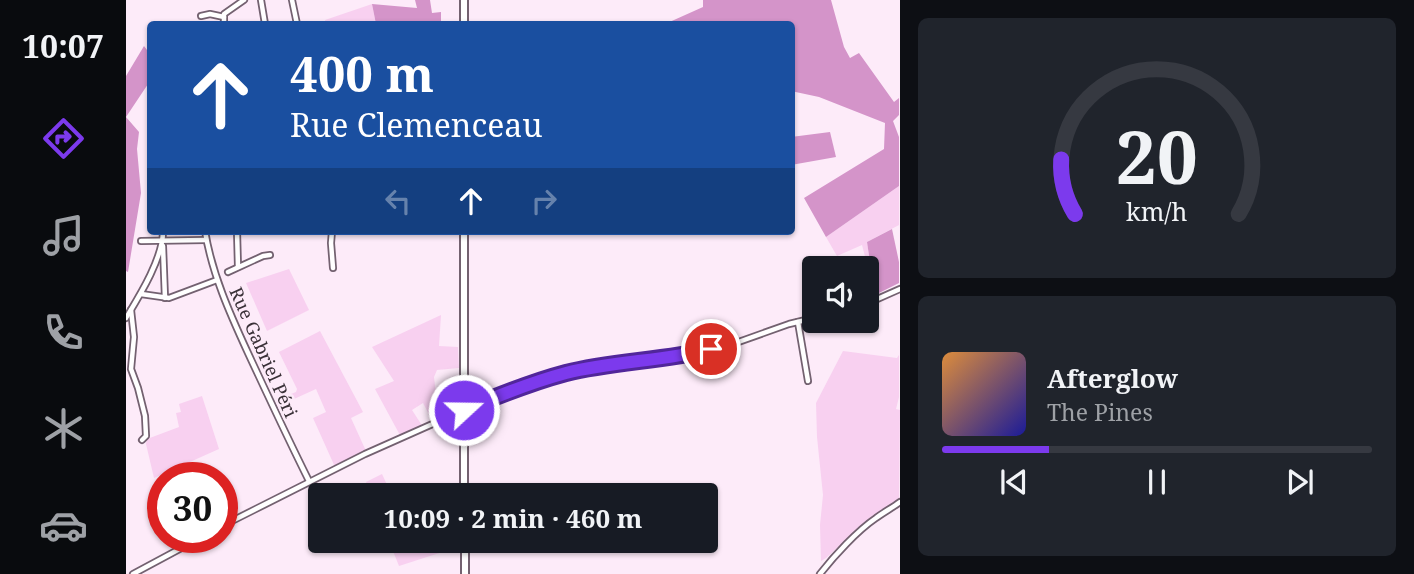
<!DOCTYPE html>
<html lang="fr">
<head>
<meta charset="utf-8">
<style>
  :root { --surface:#171b24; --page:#20242c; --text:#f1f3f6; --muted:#9ea1a6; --line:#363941; --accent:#7c3aed }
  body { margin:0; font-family:"Noto Serif",serif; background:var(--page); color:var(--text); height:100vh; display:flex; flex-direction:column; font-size:26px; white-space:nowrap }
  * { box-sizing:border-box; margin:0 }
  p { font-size:23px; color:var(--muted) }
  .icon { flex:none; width:38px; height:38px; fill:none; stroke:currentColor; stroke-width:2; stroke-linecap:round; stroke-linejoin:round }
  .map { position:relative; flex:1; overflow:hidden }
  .drawer { display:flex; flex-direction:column; gap:18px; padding:18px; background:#0d0f14; width:514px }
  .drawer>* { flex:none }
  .top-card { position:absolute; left:21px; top:21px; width:648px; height:214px; border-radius:7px; box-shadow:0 2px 5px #0004; background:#1a4fa0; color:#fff; overflow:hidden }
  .tools { position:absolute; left:676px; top:256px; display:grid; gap:14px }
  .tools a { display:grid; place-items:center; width:77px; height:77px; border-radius:7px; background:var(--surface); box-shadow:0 2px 5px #0004; font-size:35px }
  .speed { position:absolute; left:21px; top:462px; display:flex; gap:14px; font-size:35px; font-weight:700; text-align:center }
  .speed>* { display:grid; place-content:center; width:91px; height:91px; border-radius:50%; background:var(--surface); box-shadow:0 2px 5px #0004; line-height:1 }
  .speed .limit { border:10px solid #d22; background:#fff; color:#111 }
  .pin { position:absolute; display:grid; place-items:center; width:60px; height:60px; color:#fff; margin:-30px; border:4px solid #fff; border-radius:50%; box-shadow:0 2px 7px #0007 }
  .me { position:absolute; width:77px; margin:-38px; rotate:69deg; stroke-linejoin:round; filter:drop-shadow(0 0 5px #0008) }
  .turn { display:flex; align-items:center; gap:24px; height:147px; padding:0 28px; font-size:32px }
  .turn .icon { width:91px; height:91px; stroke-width:2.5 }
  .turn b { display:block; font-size:49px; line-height:60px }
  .lanes { display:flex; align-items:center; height:66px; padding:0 28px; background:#0003; justify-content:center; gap:35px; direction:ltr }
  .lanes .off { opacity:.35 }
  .drawer .tile { flex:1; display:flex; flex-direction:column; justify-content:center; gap:10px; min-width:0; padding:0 24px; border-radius:10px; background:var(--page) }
  .drawer .dial { align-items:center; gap:0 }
  .dial svg { height:182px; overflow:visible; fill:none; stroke:var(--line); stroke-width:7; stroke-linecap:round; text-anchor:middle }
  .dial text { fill:var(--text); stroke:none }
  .song { display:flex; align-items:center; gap:21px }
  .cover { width:84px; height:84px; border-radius:10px; background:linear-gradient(135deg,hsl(30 70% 55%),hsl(240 70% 35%)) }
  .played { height:7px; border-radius:4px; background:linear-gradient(90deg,var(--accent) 25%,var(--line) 25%) }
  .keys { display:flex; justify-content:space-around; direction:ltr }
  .trip { position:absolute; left:182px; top:483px; width:410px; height:70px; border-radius:7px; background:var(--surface); box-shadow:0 2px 5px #0004; font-weight:700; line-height:70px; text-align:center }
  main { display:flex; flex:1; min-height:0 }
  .tab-bar { display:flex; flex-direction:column; width:126px; justify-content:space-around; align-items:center; background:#090b0e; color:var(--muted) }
  .tab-bar .icon { width:49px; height:49px }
  .tab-bar .active { color:var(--accent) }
  .tab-bar b { font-size:32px; color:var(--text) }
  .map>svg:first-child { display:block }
</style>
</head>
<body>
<main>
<nav class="tab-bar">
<b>10:07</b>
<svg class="icon active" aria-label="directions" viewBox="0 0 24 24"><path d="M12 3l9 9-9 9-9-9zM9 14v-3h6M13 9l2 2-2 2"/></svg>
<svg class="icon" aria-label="music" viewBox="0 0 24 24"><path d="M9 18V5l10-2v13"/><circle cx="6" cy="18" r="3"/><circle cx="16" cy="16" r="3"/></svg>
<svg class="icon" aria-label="phone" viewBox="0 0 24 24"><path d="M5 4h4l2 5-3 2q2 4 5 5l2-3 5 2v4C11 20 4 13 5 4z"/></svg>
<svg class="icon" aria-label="climate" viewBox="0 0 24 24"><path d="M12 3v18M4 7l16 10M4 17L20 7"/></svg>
<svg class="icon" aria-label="car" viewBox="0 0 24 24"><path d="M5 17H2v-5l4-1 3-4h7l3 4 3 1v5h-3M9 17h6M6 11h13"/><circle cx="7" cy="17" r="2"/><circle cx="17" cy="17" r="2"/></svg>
</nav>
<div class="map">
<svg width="774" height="574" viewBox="0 0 774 574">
  <rect width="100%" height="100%" fill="#fdebf9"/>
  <!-- green -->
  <g fill="#f8d0f0">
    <path d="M246,4L250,24H200L199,20Z"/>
    <path d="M773,186V225L741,242L749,295L736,245L711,256L700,237Z"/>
    <path d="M163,269L183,310L141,331L120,283Z"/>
    <path d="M315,315L313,346L332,347L333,368L311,370L308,377L310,394H312L323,414L307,422L297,403L286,410L297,427L275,437L249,389L268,381L246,347Z"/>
    <path d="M194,331L237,412L225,418L240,451L209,467L187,418L200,412L190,389L168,399L165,394L170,392L171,389L153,352Z"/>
    <path d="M717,351L771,358L773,355V397L770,409L774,410L773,499L746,516L700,558L695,561L694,525L697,495L691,437L690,403Z"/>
    <path d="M76,396L93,449L28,478L20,444L21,439L53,427L50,413L55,412L53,404Z"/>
    <path d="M256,474L263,489L275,495H245L240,482Z"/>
    <path d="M263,541H330L332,547L273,566Z"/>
  </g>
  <!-- forest -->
  <g fill="#d494c9">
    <path d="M289,0H304L306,13L315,12V24H250L246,4L291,8Z"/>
    <path d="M577,0H705L718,47L724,58L733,53L768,102L773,98V115L767,121L773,137V186L700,237L678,198L758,149L759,123L693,97L665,91V24H539L577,7Z"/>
    <path d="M18,46L24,54V81L0,117L13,132L11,149L15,193L2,272L0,271V76Z"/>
    <path d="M704,132L710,157L665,165V137Z"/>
    <path d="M766,229L773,262V283L749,295L741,242Z"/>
  </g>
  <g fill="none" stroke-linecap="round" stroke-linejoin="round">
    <defs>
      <g id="minor">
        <path d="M135,0L139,24"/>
        <path d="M166,0L171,24"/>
        <path d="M75,16L84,14L98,17"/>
        <path d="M98,24V14L118,0"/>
        <path d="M79,231C86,274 104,314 122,353C142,396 162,439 183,481"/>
        <path d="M111,231L112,267"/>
        <path d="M206,231L205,243L207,268"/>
        <path d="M15,241L80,240"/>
        <path d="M37,246L39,298"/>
        <path d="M102,272L137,256L144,255"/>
        <path d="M15,294L43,298L91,280"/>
        <path d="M740,304L774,289"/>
        <path d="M5,310L8,337L5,369L12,388L19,416L20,436L16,440"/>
        <path d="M0,318C14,295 37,258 37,231"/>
        <path d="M672,322L682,381"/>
        <path d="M96,526L239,454L338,410L381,393L440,373L517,360L568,353L604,345L663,324L688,318"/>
        <path d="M7,574L76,537"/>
        <path d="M694,574C708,556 731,531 750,518C758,512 766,508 774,502"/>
      </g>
      <g id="major">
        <path d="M338,0V24"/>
        <path d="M338,231V495"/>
        <path d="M339,541V574"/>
      </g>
    </defs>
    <!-- minor casing -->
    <use href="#minor" stroke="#736170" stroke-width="8"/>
    <!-- major casing -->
    <use href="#major" stroke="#736170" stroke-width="10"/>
    <!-- minor -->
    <use href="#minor" stroke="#fff" stroke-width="4.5"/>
    <!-- major -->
    <use href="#major" stroke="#fff" stroke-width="6"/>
  </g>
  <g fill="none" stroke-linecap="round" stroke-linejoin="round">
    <defs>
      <path id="route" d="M338,410C371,396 406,382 440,373C488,361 538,361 585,349"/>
    </defs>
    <!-- route casing -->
    <use href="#route" stroke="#51269a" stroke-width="18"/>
    <!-- route -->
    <use href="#route" stroke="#7c3aed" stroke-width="12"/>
  </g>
  <g text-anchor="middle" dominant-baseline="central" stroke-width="5" stroke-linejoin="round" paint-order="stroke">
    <!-- street labels -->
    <g font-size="18" fill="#3a3138" stroke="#fdebf9">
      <text transform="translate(138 352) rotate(66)">Rue Gabriel Péri</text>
    </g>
  </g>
</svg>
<div class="tools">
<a><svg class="icon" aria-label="sound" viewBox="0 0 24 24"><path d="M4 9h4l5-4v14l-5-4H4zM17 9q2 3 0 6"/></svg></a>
</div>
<div class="speed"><div class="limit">30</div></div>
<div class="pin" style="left:585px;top:349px;background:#d93025"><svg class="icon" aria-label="arrive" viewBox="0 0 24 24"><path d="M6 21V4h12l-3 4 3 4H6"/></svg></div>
<svg class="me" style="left:338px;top:410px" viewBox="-20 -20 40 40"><circle r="17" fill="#7c3aed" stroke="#fff" stroke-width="3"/><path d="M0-11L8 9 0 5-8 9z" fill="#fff"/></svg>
<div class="trip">10:09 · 2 min · 460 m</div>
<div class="top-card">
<div class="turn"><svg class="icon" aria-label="ahead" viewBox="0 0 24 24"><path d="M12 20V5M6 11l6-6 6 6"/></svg><div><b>400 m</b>Rue Clemenceau</div></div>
<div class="lanes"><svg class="icon off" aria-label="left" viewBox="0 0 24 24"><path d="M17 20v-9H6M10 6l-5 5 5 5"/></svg><svg class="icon" aria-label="ahead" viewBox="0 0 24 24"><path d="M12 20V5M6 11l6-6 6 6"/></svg><svg class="icon off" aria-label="right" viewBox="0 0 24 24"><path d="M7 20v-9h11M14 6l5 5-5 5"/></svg></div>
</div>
</div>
<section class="drawer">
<div class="tile dial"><svg viewBox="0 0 100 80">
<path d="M14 69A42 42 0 1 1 86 69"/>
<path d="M14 69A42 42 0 0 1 8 45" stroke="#7c3aed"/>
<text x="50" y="56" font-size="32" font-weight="700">20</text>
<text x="50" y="72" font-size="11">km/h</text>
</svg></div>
<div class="tile">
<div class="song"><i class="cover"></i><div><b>Afterglow</b><p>The Pines</p></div></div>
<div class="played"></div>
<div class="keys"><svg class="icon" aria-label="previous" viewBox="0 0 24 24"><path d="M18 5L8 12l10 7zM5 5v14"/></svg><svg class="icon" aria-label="pause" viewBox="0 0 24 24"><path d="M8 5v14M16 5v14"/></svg><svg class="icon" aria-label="next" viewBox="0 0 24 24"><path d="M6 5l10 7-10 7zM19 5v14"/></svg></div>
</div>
</section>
</main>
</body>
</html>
